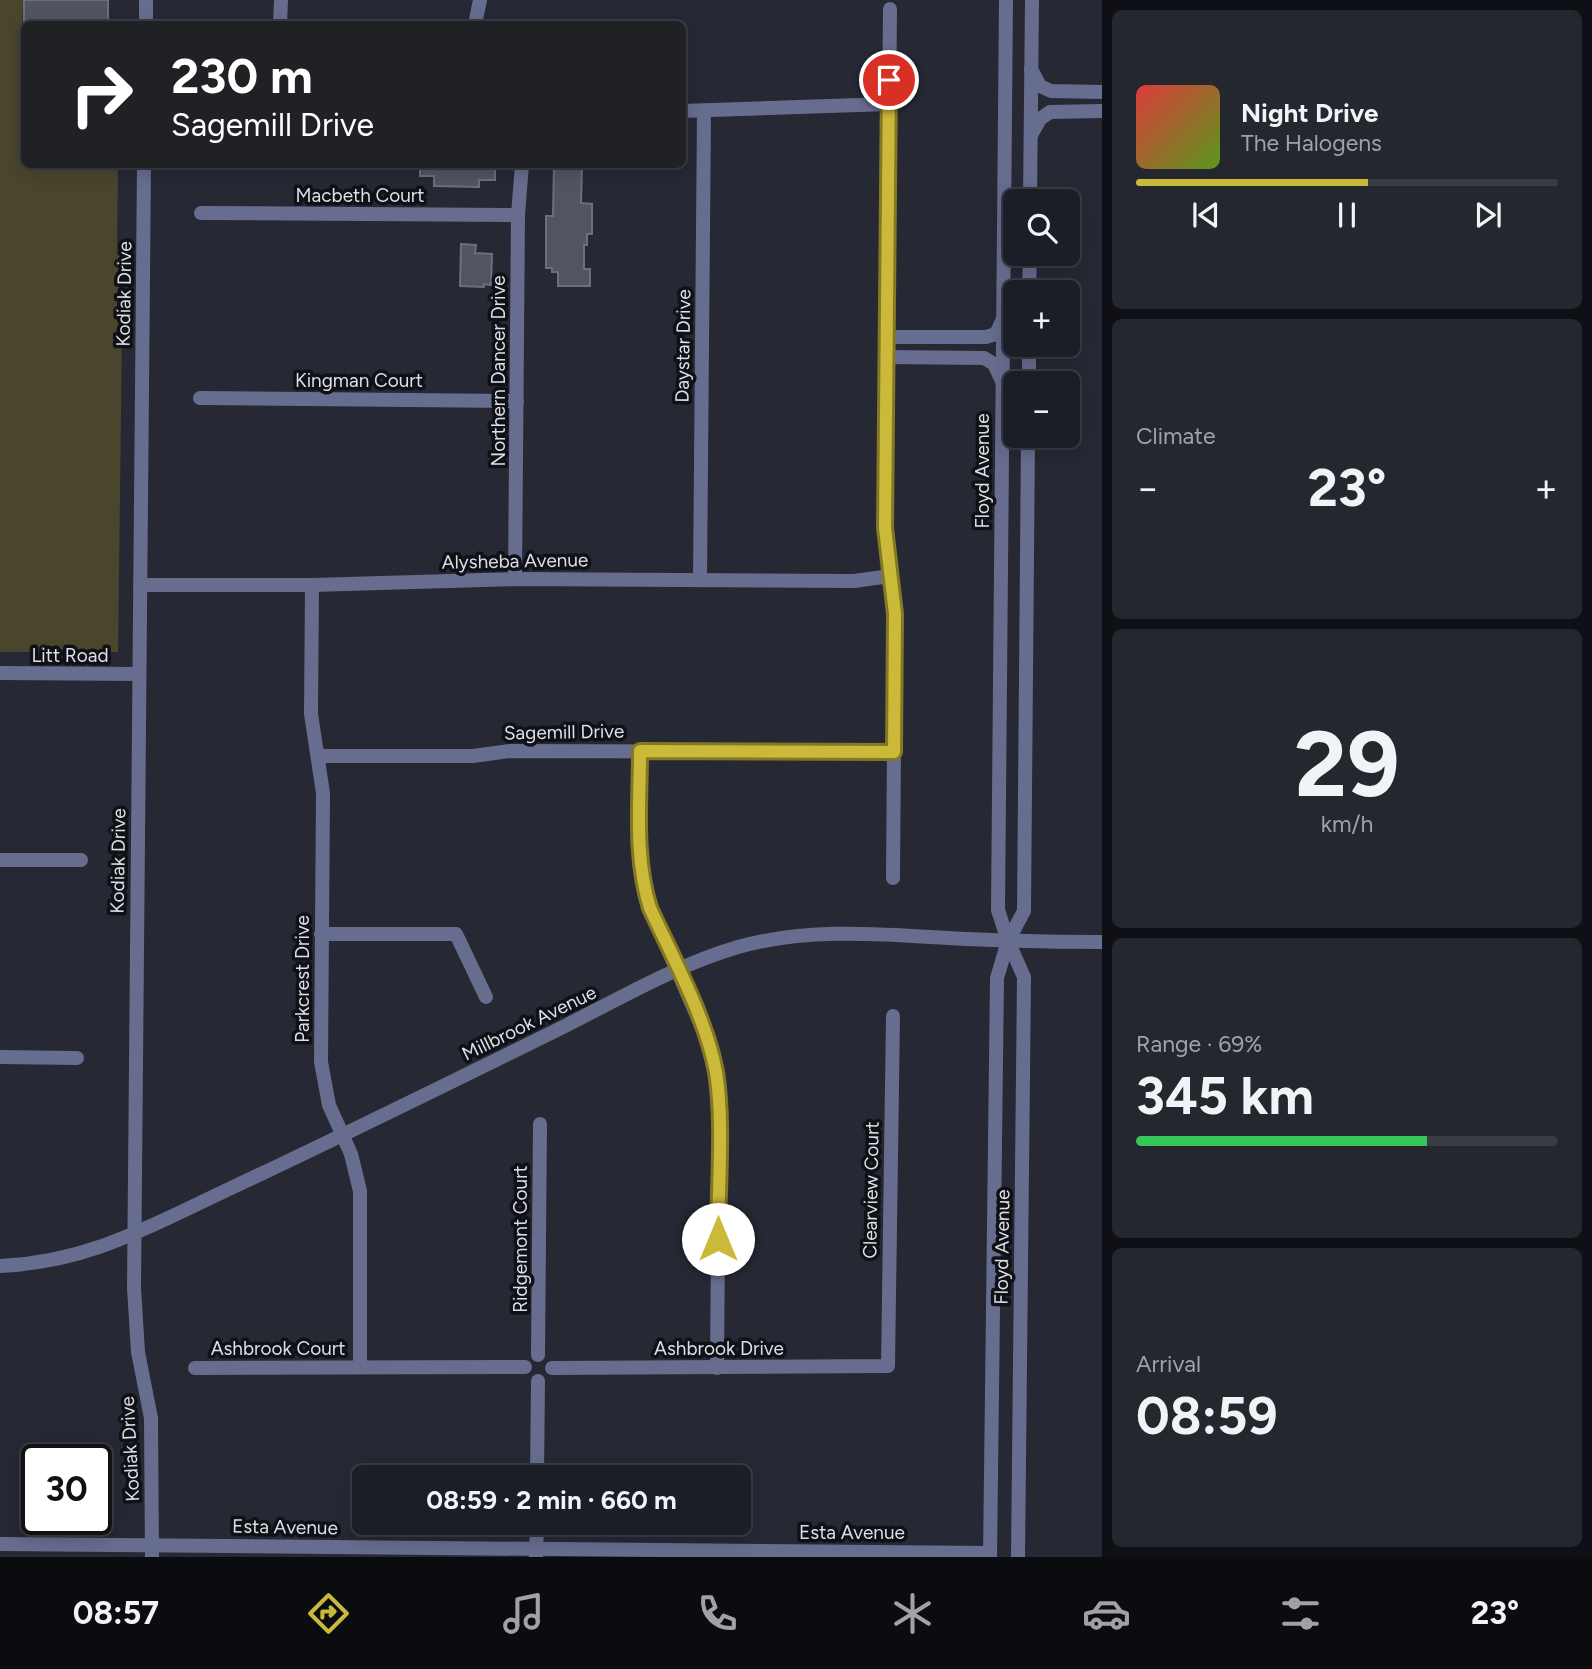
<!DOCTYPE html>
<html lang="en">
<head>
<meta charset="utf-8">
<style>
  :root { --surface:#1c1e27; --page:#25272f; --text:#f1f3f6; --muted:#a0a2a7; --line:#3a3c44; --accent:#cbb939 }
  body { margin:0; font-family:Figtree,sans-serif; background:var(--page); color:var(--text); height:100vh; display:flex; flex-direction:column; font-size:26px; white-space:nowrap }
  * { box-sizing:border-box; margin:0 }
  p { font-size:23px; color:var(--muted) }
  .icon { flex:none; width:38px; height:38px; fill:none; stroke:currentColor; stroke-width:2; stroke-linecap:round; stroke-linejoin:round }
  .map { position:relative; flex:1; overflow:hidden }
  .panel { display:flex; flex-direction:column; gap:10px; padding:10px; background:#0f1015; width:490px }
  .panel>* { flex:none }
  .hud { position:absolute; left:21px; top:21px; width:665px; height:147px; border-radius:10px; box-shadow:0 4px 18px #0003,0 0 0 2px var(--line); background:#202124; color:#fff; overflow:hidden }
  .tools { position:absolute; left:1003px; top:189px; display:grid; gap:14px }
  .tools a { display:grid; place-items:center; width:77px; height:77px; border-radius:10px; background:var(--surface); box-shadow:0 4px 18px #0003,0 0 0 2px var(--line); font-size:35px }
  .speed { position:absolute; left:21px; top:1444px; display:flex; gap:14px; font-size:35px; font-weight:700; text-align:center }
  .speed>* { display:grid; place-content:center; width:91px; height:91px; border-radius:50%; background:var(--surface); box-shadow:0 4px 18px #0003,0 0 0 2px var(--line); line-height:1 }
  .speed .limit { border:4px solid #111; border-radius:10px; background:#fff; color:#111 }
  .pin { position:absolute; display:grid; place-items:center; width:60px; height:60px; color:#fff; margin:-30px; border:4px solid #fff; border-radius:50%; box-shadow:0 2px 7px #0007 }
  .me { position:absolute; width:77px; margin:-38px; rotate:0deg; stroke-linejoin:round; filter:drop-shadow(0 0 5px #0008) }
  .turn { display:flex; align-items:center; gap:24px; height:147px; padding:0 35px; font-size:32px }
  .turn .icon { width:91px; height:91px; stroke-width:2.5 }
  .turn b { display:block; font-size:49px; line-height:60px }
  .big { font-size:52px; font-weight:700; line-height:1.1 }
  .panel .card { flex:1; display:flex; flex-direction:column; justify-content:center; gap:10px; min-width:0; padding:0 24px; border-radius:10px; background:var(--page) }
  .panel .dial { align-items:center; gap:0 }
  .dial b { font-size:91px; line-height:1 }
  .song { display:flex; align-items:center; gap:21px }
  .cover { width:84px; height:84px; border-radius:10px; background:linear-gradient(135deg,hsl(0 70% 55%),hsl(90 70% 35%)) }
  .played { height:7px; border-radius:4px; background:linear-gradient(90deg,var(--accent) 55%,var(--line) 55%) }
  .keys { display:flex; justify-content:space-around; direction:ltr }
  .heat { display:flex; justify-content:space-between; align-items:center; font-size:38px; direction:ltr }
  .charge { height:10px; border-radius:5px; background:linear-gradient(90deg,#34c759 69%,var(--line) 0) }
  .trip { position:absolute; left:352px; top:1465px; width:399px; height:70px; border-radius:10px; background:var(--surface); box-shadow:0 4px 18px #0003,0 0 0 2px var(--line); font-weight:700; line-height:70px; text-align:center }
  .menu { display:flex; height:112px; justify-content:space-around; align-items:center; background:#0b0c10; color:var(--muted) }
  .menu .icon { width:49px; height:49px }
  .menu .on { color:var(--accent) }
  .menu b { font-size:32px; color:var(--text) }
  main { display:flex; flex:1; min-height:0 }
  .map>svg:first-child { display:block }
</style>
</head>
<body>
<main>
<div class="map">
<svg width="1102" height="1557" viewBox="0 0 1102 1557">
  <rect width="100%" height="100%" fill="#262834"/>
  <!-- green -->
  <path fill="#4a462d" d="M0,0H23L21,55L24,56V164L118,165L117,255H123L118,652H0Z"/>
  <!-- building -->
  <g fill="#525462" stroke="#6c6f7d" stroke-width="2">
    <rect x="24" y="0" width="84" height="24"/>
    <path d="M420,164H495V180H479V187L434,186V176H420Z"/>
    <path d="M554,164H582L581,203L592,204V234H587V245H584V269H590V286H558V272H552V268H546V216H553Z"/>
    <path d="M461,244L476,245L475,253L492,254L491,285L484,284V287L460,286Z"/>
  </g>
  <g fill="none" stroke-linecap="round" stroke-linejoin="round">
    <!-- minor -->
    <g stroke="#676d8f" stroke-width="14">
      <path d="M890,9L885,528L895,614L893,878"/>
      <path d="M146,24V0"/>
      <path d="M280,24L281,0"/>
      <path d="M475,24L480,0"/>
      <path d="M1031,69L1040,86L1051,91L1102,92"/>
      <path d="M682,111L889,104"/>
      <path d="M1031,135L1040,119L1050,112L1102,111"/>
      <path d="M144,164L134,1288L138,1352L151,1418L152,1557"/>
      <path d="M201,213L518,215"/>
      <path d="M886,337H986L996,334L1003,319"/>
      <path d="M886,357L984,358L994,364L1002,381"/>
      <path d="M200,398L517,401"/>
      <path d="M515,579L518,215L522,164"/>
      <path d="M700,580L704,112"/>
      <path d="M140,585H312L515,579L854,581L890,576"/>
      <path d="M312,585L311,714L323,793L321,1062L329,1105L351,1154L360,1191V1367"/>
      <path d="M0,673L139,674"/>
      <path d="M640,751C640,803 635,857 650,908L707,1039L716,1074L719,1111L717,1368"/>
      <path d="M319,756H473L510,751L894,752"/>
      <path d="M0,860H81"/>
      <path d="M321,934H456L486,997"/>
      <path d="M0,1057L77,1058"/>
      <path d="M538,1355L540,1124"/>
      <path d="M195,1368L525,1367"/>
      <path d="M552,1368L888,1366L893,1016"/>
      <path d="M537,1477L538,1381"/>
      <path d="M0,1544L990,1553"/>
      <path d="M536,1557L537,1522"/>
    </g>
    <!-- tertiary -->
    <g stroke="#676d8f" stroke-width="14">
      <path d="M1030,201L1032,0"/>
      <path d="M1029,292L1030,254"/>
      <path d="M1029,383V345"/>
      <path d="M0,1266C89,1262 148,1227 227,1190C336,1139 443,1086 551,1033C612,1003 673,966 738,947C812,926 891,935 966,939C1012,941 1057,942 1102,942"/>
      <path d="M990,1557L997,978L1008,941L998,910L1006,0"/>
      <path d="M1018,1557L1024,977L1008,941L1024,911L1028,436"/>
    </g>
  </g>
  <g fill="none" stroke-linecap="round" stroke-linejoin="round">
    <defs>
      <path id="route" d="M718,1239C718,1188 724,1122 716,1072C706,1018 673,958 650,908C634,857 640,803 640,751L894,752L895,614L885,528L889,80"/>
    </defs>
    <!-- route casing -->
    <use href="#route" stroke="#847825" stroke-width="18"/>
    <!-- route -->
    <use href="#route" stroke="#cbb939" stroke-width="12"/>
  </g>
  <g text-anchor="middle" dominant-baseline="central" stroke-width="7" stroke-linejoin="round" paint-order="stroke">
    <!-- street labels -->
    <g font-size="19" fill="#dddfe7" stroke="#101116">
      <text x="360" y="195">Macbeth Court</text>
      <text transform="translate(124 294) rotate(-89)">Kodiak Drive</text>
      <text transform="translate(683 346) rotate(-89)">Daystar Drive</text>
      <text transform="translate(498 371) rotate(-90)">Northern Dancer Drive</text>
      <text x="359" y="380">Kingman Court</text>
      <text transform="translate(982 471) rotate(-90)">Floyd Avenue</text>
      <text transform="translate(515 561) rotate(-1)">Alysheba Avenue</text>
      <text x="70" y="655">Litt Road</text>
      <text transform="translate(564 732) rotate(-1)">Sagemill Drive</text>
      <text transform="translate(118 861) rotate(-89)">Kodiak Drive</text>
      <text transform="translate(302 979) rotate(-90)">Parkcrest Drive</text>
      <text transform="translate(529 1023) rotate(-26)">Millbrook Avenue</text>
      <text transform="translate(871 1190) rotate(-89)">Clearview Court</text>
      <text transform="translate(520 1239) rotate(-90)">Ridgemont Court</text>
      <text transform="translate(1002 1247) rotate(-89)">Floyd Avenue</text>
      <text x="278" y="1348">Ashbrook Court</text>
      <text x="719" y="1348">Ashbrook Drive</text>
      <text transform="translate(130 1449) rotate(-93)">Kodiak Drive</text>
      <text transform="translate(285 1527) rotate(1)">Esta Avenue</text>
      <text x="852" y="1532">Esta Avenue</text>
    </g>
  </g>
</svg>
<div class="tools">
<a><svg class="icon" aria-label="search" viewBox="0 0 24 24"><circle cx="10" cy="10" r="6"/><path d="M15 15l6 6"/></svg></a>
<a>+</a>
<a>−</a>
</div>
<div class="speed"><div class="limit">30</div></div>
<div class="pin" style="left:889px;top:80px;background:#d93025"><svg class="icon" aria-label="arrive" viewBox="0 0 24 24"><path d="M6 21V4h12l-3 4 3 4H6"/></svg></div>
<svg class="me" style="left:718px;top:1239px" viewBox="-20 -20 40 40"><circle r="19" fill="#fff"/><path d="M0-13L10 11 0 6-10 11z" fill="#cbb939"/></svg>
<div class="trip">08:59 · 2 min · 660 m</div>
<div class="hud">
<div class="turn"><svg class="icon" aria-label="right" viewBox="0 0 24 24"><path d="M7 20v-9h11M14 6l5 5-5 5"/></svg><div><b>230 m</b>Sagemill Drive</div></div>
</div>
</div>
<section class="panel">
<div class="card">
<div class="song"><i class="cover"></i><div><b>Night Drive</b><p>The Halogens</p></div></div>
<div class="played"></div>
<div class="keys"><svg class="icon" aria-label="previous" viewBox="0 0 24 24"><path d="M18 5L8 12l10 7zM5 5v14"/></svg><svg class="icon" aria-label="pause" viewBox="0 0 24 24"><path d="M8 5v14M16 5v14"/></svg><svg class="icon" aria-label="next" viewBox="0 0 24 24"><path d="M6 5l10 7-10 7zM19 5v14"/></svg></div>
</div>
<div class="card"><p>Climate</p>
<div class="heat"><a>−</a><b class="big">23°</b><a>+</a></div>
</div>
<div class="card dial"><b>29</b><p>km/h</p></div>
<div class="card"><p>Range · 69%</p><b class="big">345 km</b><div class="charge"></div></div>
<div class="card"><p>Arrival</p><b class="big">08:59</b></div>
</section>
</main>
<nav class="menu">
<b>08:57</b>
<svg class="icon on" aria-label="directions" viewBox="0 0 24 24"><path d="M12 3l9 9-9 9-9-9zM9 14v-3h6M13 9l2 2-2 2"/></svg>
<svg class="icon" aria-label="music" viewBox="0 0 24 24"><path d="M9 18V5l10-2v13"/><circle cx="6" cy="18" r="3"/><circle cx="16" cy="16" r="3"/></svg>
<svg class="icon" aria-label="phone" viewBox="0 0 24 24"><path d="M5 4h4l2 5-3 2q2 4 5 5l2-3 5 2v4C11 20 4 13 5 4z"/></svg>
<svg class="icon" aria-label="climate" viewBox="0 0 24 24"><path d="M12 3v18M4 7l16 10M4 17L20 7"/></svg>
<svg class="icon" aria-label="car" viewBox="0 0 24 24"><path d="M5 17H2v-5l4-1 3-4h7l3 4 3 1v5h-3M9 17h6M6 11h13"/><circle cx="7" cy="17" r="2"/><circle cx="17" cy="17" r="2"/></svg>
<svg class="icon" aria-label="filters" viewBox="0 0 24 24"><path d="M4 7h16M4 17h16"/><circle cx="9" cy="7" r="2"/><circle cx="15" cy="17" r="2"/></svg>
<b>23°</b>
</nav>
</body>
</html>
